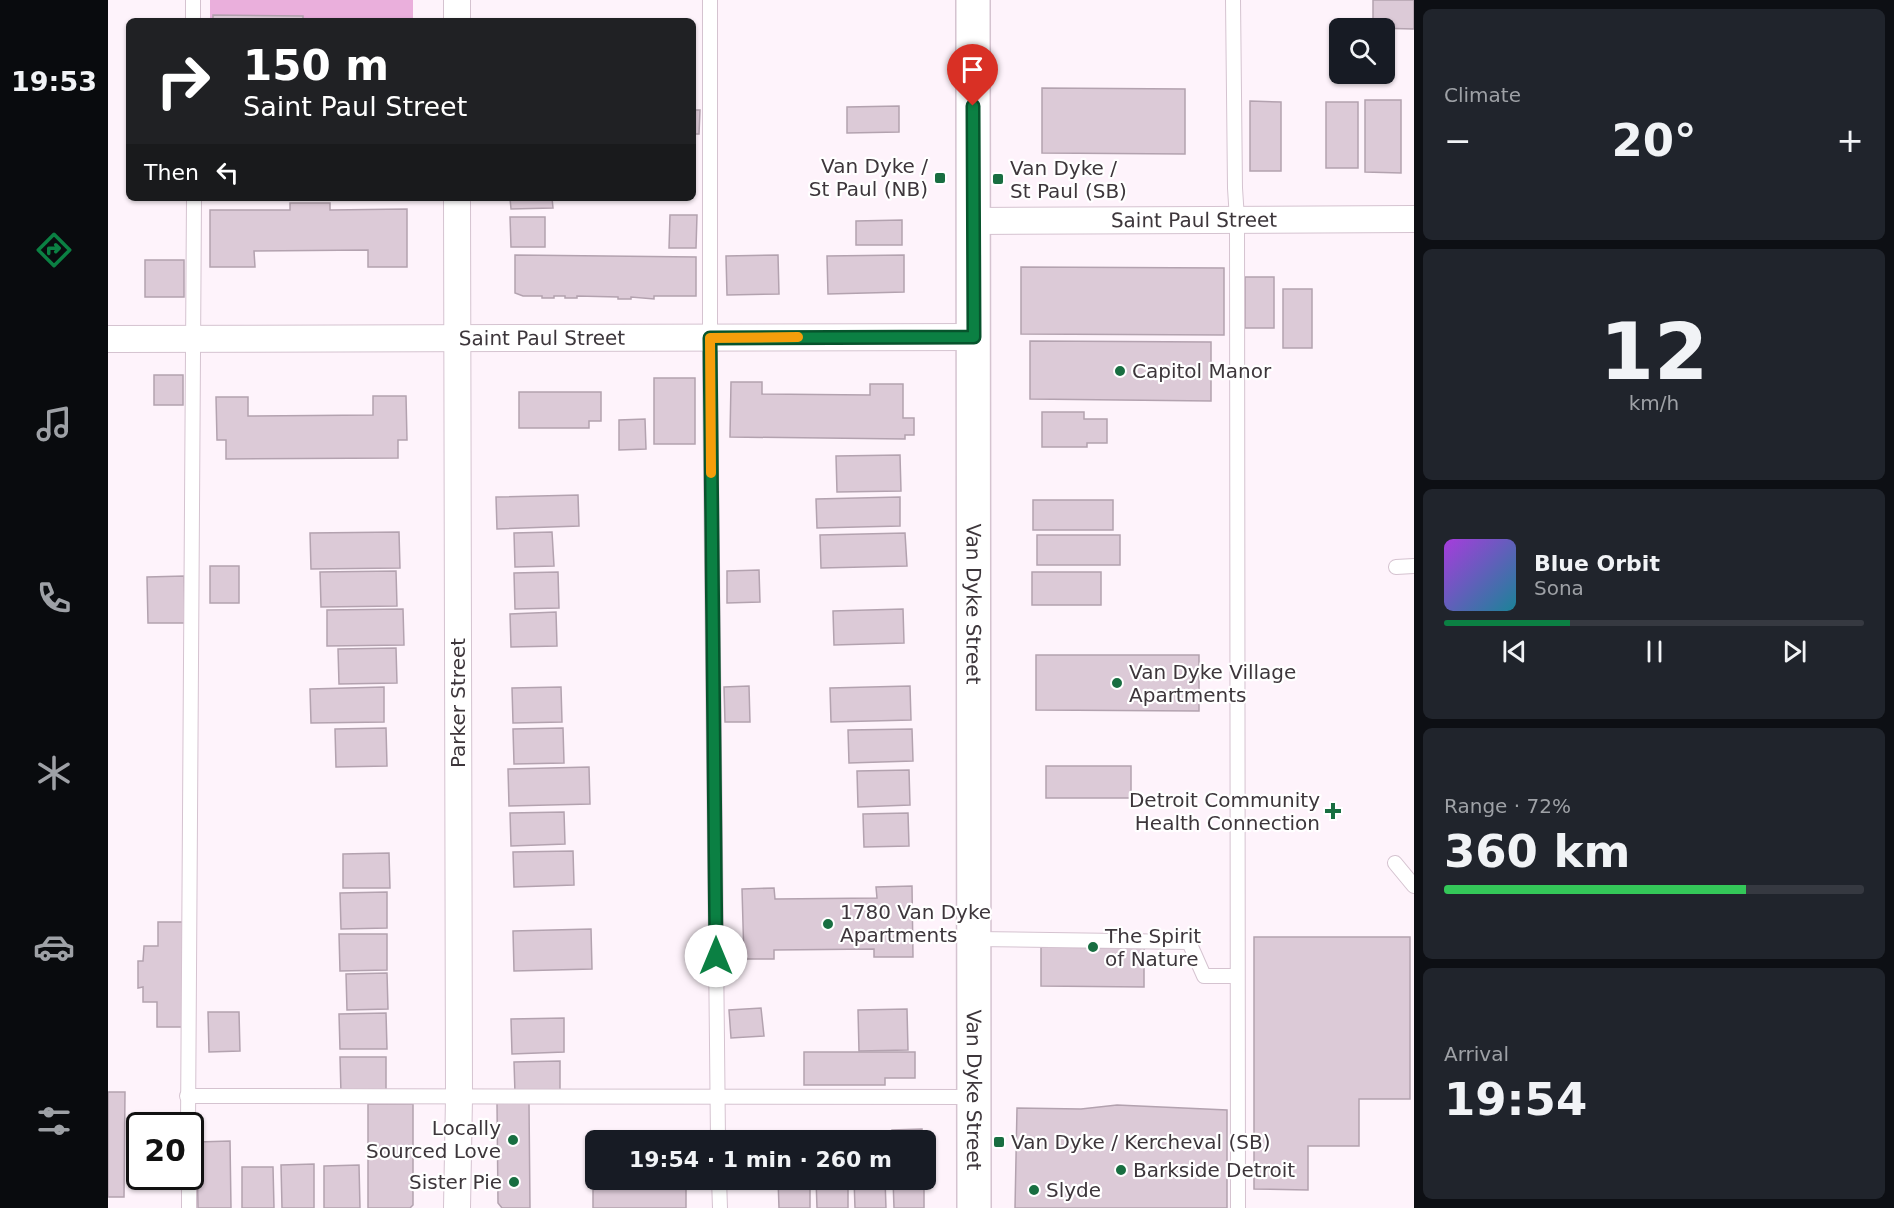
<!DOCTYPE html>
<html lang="en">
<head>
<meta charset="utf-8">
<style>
  :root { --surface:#171b24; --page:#20242c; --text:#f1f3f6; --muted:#9ea1a6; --line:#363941; --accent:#0b8043 }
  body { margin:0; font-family:"DejaVu Sans",sans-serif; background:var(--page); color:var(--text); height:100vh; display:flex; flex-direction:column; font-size:22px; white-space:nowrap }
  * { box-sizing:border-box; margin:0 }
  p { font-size:20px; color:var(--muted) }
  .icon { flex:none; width:33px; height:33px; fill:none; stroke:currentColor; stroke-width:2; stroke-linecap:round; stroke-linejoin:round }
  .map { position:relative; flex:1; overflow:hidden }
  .sheet { display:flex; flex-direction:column; gap:9px; padding:9px; background:#0d0f14; width:480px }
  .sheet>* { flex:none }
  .banner { position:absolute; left:18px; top:18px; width:570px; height:183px; border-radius:9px; box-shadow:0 2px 4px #0004; background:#202124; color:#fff; overflow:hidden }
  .controls { position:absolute; left:1221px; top:18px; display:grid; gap:12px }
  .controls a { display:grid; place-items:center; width:66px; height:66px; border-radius:9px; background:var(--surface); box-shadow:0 2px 4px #0004; font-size:30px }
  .speed { position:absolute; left:18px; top:1112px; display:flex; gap:12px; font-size:30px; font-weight:700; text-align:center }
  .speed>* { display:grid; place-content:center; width:78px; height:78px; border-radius:50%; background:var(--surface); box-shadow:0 2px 4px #0004; line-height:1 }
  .speed .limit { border:3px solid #111; border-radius:9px; background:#fff; color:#111 }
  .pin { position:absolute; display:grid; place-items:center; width:51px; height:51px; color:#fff; margin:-62px -26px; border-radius:50% 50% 50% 0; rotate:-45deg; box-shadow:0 0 6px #0007 }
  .pin .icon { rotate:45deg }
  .me { position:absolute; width:66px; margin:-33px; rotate:0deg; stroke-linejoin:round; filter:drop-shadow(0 0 4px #0008) }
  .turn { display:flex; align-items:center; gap:21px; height:126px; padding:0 18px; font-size:27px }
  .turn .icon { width:78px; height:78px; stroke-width:2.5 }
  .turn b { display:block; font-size:42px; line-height:51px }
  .then { display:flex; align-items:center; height:57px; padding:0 18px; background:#0003; gap:12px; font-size:22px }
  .big { font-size:45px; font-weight:700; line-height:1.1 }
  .sheet .widget { flex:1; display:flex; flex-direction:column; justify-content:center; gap:9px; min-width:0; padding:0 21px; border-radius:9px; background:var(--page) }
  .sheet .dial { align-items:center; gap:0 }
  .dial b { font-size:78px; line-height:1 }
  .song { display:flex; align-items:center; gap:18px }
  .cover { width:72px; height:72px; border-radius:9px; background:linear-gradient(135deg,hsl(280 70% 55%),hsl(190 70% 35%)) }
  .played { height:6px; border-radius:3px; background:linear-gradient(90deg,var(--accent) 30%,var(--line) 30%) }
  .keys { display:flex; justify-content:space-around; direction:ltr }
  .heat { display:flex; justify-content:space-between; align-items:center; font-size:33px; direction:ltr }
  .charge { height:9px; border-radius:4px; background:linear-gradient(90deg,#34c759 72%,var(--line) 0) }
  .trip { position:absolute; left:477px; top:1130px; width:351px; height:60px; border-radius:9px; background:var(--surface); box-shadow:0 2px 4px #0004; font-weight:700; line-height:60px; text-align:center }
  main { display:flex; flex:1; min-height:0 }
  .dock { display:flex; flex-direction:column; width:108px; justify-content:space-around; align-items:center; background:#090b0e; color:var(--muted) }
  .dock .icon { width:42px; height:42px }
  .dock .active { color:var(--accent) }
  .dock b { font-size:27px; color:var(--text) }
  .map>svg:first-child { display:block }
</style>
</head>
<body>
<main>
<nav class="dock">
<b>19:53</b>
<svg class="icon active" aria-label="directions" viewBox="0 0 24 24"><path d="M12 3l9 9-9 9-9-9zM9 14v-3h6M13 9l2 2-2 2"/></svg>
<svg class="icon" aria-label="music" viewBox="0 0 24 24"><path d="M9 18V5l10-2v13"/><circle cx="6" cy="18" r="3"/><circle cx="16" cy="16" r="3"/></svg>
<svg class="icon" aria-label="phone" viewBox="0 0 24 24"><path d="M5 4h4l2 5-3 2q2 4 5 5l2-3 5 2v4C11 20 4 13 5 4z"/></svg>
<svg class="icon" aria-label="climate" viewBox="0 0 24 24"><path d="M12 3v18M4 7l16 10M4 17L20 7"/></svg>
<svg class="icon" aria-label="car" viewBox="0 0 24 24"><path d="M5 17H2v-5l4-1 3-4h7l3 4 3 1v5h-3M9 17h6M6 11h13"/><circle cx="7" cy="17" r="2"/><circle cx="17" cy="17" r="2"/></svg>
<svg class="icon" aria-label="filters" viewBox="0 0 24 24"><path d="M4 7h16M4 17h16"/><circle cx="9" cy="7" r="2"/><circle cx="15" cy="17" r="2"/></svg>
</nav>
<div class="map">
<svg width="1306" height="1208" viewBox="0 0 1306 1208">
  <rect width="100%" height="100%" fill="#fef3fb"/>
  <!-- pitch -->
  <rect fill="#eaafdc" x="102" y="0" width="203" height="21"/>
  <!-- building -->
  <g fill="#dccad7" stroke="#b3a2af" stroke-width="1.5">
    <path d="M1265,0H1306V29L1265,28Z"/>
    <path d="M105,15L195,16V21H105Z"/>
    <path d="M934,88L1077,89V154L934,153Z"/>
    <path d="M1257,100H1293V173L1257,172Z"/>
    <path d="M1142,101L1173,102V171H1142Z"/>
    <rect x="1218" y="102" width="32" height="66"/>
    <path d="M791,106V132L739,133V107Z"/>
    <path d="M585,110H592L591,134H585Z"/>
    <path d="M402,198H444L445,208L403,209Z"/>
    <path d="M182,203H222V210L299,209V267H260V250L146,251L147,267H102V210H182Z"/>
    <path d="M562,215H589L588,248H561Z"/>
    <path d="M402,217H437V247H403Z"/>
    <path d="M794,220V245H748V221Z"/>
    <path d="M407,255L588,257V296H546V299L523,297V299H510V297L469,296V298H457V296H446V298H434V296H415L407,293Z"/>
    <path d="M670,255L671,294L619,295L618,256Z"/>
    <path d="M796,255V292L720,294L719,256Z"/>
    <rect x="37" y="260" width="39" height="37"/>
    <path d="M913,267L1116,268V335L913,334Z"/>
    <rect x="1137" y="277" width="29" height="51"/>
    <rect x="1175" y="289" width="29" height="59"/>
    <path d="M922,341L1103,342V401L922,399Z"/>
    <rect x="46" y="375" width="29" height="30"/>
    <rect x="546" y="378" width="41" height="66"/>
    <path d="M623,382H654V394L762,395V384H795V418H806V435H797V439L622,437Z"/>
    <path d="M411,392H493V421H481V428H411Z"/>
    <path d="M265,396H298L299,440H290V458L118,459V440H109L108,397H140V416L265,415Z"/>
    <path d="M934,412H976V419H999V443H979V447H934Z"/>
    <path d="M537,419L538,449L511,450V420Z"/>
    <path d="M792,455L793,491L729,492L728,456Z"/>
    <path d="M470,495L471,526L389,529L388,497Z"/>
    <path d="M792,497V526L709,528L708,499Z"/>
    <rect x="925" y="500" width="80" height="30"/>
    <path d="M291,532L292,568L203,569L202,533Z"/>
    <path d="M444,532L446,566L407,567L406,533Z"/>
    <path d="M797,533L799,566L713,568L712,535Z"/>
    <rect x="929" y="535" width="83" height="30"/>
    <rect x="102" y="566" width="29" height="37"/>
    <path d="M651,570L652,602L619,603V571Z"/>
    <path d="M288,571L289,606L213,607L212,572Z"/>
    <path d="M450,572L451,608L407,609L406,573Z"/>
    <rect x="924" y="572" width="69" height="33"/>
    <path d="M76,576L77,623H40L39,577Z"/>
    <path d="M295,609L296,645L219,646V610Z"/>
    <path d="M795,609L796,643L726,645L725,611Z"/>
    <path d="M448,612L449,646L403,647L402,614Z"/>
    <path d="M288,648L289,683L231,684L230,649Z"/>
    <path d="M928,655H1091V711L928,710Z"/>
    <path d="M641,686L642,722H617L616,687Z"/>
    <path d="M802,686L803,720L723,722L722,688Z"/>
    <path d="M276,687V722L203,723L202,689Z"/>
    <path d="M453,687L454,722L405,723L404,688Z"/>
    <path d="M278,728L279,766L228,767L227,729Z"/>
    <path d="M455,728L456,763L406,764L405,729Z"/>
    <path d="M804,729L805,761L741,763L740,730Z"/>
    <rect x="938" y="766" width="85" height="32"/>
    <path d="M481,767L482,804L401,806L400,769Z"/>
    <path d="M801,770L802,805L750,807L749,771Z"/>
    <path d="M456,812L457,844L403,846L402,813Z"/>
    <path d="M800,813L801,846L756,847L755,814Z"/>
    <path d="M465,851L466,885L406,887L405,852Z"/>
    <path d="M281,853L282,888H235V854Z"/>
    <path d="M804,886L805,957H766V949L666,950V959H636L634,889L666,888L667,899L769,898L768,887Z"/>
    <path d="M279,892V928L233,929L232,893Z"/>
    <path d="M50,922H75V1027H49V1002H35V987L30,988V961H35L36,946H50Z"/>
    <path d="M483,929L484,969L406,971L405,931Z"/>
    <path d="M231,934H279V970L232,971Z"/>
    <path d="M1146,937H1302V1099H1251V1146H1200V1190L1146,1189Z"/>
    <path d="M933,947L1036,948V987L933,986Z"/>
    <path d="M279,973L280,1009L239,1010L238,974Z"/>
    <path d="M653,1008L656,1036L623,1038L621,1010Z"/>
    <path d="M799,1009L800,1050L751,1051L750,1010Z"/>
    <path d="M100,1012H131L132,1051L101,1052Z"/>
    <path d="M278,1013L279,1049H232L231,1014Z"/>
    <path d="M456,1018V1052L404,1054L403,1019Z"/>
    <path d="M696,1052H807V1078H777V1085H696Z"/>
    <path d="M232,1057H278V1093L233,1094Z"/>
    <path d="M452,1061V1093L407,1094L406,1062Z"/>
    <path d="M0,1092H17L16,1197H0Z"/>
    <path d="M389,1103H421L422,1208H394L390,1203Z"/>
    <path d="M260,1104H305V1205L302,1208H260Z"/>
    <path d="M1009,1105L1119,1110V1208H907L909,1108L973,1109Z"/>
    <path d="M814,1129V1140H784V1130Z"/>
    <path d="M485,1138L578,1139L488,1140V1179H578V1208H485Z"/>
    <path d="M122,1141L123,1208H90L89,1142Z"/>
    <path d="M206,1164V1208H174L173,1165Z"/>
    <path d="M251,1165L252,1208H216V1166Z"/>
    <path d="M134,1167H165L166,1208H134Z"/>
    <path d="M670,1179H702V1208H671Z"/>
    <path d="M708,1179H740V1208H709Z"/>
    <path d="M746,1179H777L778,1208H747Z"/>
    <path d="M785,1179H816V1208H786Z"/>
  </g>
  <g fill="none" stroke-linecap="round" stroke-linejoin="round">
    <defs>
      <g id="service">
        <path d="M85,0V21"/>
        <path d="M602,0V368L610,1140"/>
        <path d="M1125,0L1127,188L1129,219L1130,1208"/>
        <path d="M1288,567L1306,566"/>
        <path d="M1287,863L1306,886"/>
        <path d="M867,939L1081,942L1096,976H1129"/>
        <path d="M79,1096L867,1097"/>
        <path d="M80,1125L86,198"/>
        <path d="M81,1176V1208"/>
        <path d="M611,1179L612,1208"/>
      </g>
      <g id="minor">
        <path d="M349,0V21"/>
        <path id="s1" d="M866,221L1306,219"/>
        <path id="s2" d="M0,339L866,337"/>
        <path d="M349,1208L351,1098L349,198"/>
      </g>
      <g id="secondary">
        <path id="s3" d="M865,0L866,1208"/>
      </g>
    </defs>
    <!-- service casing -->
    <use href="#service" stroke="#d5c3d0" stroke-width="16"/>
    <!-- minor casing -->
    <use href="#minor" stroke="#d5c3d0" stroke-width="28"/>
    <!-- secondary casing -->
    <use href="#secondary" stroke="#d5c3d0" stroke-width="36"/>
    <!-- service -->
    <use href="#service" stroke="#fff" stroke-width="14"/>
    <!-- minor -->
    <use href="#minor" stroke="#fff" stroke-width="26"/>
    <!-- secondary -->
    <use href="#secondary" stroke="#fff" stroke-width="33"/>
  </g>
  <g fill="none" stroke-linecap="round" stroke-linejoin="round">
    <defs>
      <path id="route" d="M608,956L602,338L866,337L865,106"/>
    </defs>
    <!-- route casing -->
    <use href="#route" stroke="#07532c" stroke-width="15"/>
    <!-- route -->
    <use href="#route" stroke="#0b8043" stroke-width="10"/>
    <!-- slow -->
    <path stroke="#f59e0b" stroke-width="10" d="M603,473L602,338L690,337"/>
  </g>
  <!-- markers -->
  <g fill="#186e41" stroke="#fff" stroke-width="2">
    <rect x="826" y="172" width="12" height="12" rx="3"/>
    <rect x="884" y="173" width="12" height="12" rx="3"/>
    <circle cx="1012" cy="371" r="6"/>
    <circle cx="1009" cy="683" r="6"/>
    <path d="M1222 802h6v6h6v6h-6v6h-6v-6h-6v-6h6z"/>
    <circle cx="720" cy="924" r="6"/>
    <circle cx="985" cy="947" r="6"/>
    <circle cx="405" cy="1140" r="6"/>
    <rect x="885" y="1136" width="12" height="12" rx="3"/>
    <circle cx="1013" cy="1170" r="6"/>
    <circle cx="406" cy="1182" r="6"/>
    <circle cx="926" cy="1190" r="6"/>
  </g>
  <g text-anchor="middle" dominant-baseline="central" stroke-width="4.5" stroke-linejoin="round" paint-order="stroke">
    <!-- poi labels -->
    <g font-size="20" fill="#3d363b" stroke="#fff" text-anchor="start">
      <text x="820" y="166" text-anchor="end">Van Dyke /<tspan x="820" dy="23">St Paul (NB)</tspan></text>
      <text x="902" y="168">Van Dyke /<tspan x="902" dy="23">St Paul (SB)</tspan></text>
      <text x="1024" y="371">Capitol Manor</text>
      <text x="1021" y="672">Van Dyke Village<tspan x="1021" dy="23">Apartments</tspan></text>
      <text x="1212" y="800" text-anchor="end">Detroit Community<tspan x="1212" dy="23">Health Connection</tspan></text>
      <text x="732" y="912">1780 Van Dyke<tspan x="732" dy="23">Apartments</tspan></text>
      <text x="997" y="936">The Spirit<tspan x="997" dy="23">of Nature</tspan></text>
      <text x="393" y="1128" text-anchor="end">Locally<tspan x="393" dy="23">Sourced Love</tspan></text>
      <text x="903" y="1142">Van Dyke / Kercheval (SB)</text>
      <text x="1025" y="1170">Barkside Detroit</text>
      <text x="394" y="1182" text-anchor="end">Sister Pie</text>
      <text x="938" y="1190">Slyde</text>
    </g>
    <!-- street labels -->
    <g font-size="20" fill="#3d363b" stroke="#fff">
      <text stroke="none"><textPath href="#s1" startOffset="220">Saint Paul Street</textPath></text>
      <text stroke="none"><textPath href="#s2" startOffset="434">Saint Paul Street</textPath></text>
      <text stroke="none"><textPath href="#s3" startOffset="604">Van Dyke Street</textPath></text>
      <text transform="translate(350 703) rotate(-90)">Parker Street</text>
      <text stroke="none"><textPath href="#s3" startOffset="1090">Van Dyke Street</textPath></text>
    </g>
  </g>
</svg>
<div class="controls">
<a><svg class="icon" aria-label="search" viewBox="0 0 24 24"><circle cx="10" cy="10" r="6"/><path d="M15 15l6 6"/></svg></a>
</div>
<div class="speed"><div class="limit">20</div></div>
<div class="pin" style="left:865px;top:106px;background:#d93025"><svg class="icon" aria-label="arrive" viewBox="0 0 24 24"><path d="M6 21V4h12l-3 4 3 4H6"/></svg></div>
<svg class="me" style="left:608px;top:956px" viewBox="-20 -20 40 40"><circle r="19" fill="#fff"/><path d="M0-13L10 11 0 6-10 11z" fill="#0b8043"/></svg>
<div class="trip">19:54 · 1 min · 260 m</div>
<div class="banner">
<div class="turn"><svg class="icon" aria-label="right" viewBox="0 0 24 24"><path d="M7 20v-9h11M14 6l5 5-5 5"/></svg><div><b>150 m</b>Saint Paul Street</div></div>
<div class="then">Then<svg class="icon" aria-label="left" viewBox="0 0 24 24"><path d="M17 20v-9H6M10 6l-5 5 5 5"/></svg></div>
</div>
</div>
<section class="sheet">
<div class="widget"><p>Climate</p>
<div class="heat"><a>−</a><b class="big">20°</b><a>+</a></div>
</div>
<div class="widget dial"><b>12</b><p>km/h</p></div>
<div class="widget">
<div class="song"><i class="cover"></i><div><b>Blue Orbit</b><p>Sona</p></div></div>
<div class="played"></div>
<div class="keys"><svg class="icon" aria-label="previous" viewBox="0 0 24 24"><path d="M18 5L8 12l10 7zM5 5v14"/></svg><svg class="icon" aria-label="pause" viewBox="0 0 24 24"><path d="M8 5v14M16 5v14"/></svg><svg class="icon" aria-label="next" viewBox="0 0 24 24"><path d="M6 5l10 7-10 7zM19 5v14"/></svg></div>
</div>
<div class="widget"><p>Range · 72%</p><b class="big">360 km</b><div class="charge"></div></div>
<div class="widget"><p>Arrival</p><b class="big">19:54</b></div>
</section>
</main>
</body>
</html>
